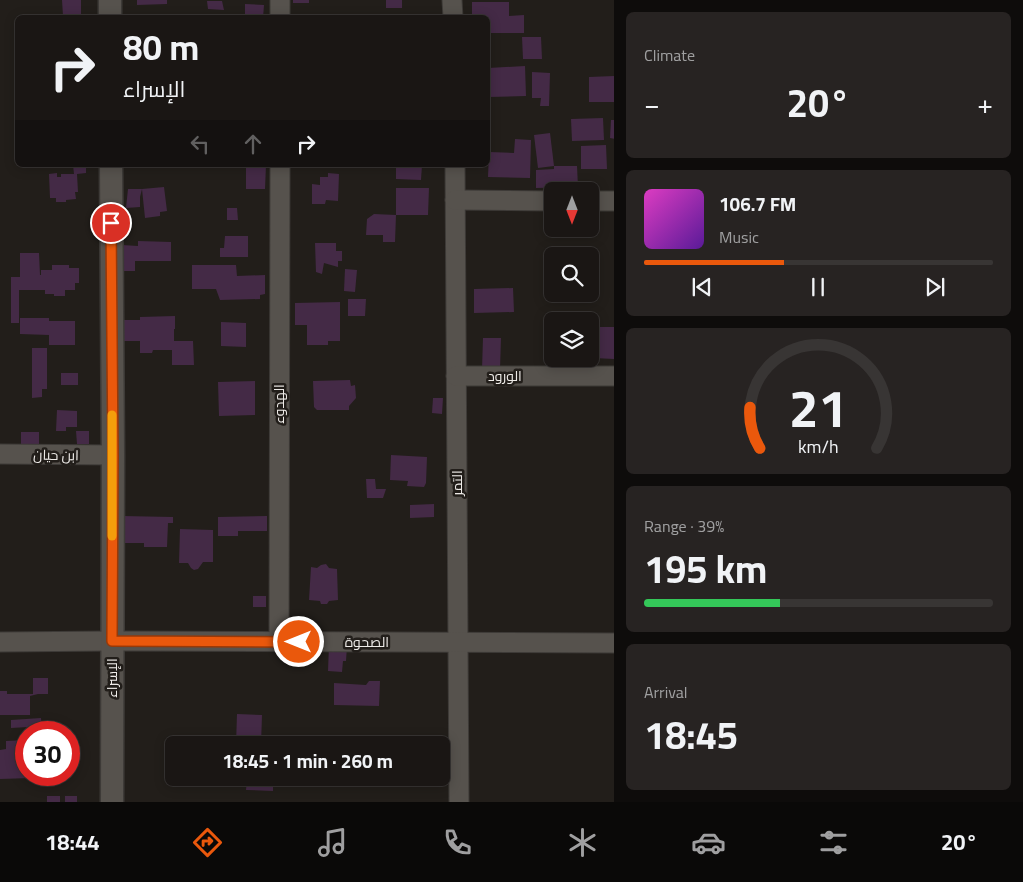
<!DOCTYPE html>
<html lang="en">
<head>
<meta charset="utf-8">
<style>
  :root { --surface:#1a1614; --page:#272322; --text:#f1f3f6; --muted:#9f9fa0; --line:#383534; --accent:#ea580c }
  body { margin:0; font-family:Georgia,Cairo,serif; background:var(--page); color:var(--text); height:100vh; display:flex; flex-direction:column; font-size:19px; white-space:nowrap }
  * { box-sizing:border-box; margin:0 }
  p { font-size:16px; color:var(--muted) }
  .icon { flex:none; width:28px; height:28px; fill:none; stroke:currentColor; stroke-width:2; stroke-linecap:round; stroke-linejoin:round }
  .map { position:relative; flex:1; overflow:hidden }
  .details { display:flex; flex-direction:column; gap:12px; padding:12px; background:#0e0c0b; width:409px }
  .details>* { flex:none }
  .top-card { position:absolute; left:15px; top:15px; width:475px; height:152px; border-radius:8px; box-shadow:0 2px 12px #0003,0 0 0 1px var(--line); background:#1a1614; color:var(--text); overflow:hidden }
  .needle { width:32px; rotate:180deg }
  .controls { position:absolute; left:544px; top:182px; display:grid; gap:10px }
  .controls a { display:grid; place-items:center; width:55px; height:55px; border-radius:8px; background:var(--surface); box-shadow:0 2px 12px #0003,0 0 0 1px var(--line); font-size:25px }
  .speed { position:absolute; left:15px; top:721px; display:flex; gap:10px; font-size:25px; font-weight:700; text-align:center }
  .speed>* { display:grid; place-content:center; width:65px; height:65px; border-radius:50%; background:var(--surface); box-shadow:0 2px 12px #0003,0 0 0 1px var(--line); line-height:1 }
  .speed .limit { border:8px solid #d22; background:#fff; color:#111 }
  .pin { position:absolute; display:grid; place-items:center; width:42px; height:42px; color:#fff; margin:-21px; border:2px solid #fff; border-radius:50%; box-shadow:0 1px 5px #0007 }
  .me { position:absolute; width:55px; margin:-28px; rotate:270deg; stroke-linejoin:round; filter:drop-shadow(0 0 4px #0008) }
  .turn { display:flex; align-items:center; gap:18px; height:105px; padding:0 25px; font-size:22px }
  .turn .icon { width:65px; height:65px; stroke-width:2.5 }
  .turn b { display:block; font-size:35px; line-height:42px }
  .lanes { display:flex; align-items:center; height:48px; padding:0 25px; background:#0003; justify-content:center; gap:25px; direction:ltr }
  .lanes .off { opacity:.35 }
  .big { font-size:38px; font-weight:700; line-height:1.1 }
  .details .tile { flex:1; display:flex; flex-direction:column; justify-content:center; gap:8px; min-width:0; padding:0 18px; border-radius:8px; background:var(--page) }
  .details .dial { align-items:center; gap:0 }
  .dial svg { height:130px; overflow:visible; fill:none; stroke:var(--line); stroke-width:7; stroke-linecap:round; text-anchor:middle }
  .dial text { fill:var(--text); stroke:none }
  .song { display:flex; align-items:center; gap:15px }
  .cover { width:60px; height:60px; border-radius:8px; background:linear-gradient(135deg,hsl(310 70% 55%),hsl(270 70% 35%)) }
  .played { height:5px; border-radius:2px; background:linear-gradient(90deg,var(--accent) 40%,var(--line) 40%) }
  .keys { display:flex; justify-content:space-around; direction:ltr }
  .heat { display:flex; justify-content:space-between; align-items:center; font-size:28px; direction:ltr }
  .charge { height:8px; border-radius:4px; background:linear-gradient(90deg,#34c759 39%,var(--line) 0) }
  .trip { position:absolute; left:165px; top:736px; width:285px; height:50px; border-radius:8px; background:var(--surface); box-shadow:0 2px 12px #0003,0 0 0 1px var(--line); font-weight:700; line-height:50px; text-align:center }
  .dock { display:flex; height:80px; justify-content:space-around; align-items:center; background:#0a0908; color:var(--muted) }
  .dock .icon { width:35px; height:35px }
  .dock .selected { color:var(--accent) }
  .dock b { font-size:22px; color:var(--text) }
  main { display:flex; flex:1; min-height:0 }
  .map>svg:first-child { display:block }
</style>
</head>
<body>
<main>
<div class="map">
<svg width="615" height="802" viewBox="0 0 615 802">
  <rect width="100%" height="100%" fill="#221e1a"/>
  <!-- building -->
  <g fill="#442a46">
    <path d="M62,0H81V18H73V16H63Z"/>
    <path d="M137,0H167V4L137,5Z"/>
    <rect x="293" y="0" width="16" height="3"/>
    <rect x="386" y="0" width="16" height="8"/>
    <path d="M207,1H222L224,10L208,9Z"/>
    <path d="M472,2H509V16L524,15V33H488V18H472Z"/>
    <path d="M245,4L264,5L263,18L245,17Z"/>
    <path d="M522,37H541L542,59H523Z"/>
    <path d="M525,66L526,96L488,97V68Z"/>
    <path d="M532,72L550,73L549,106H540L541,98H532Z"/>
    <path d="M615,76V102H589V77Z"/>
    <path d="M603,118L604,140L572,141L571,119Z"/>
    <path d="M611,120H615V139L610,138Z"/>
    <path d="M550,133L554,166L538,168L534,135Z"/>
    <path d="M515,139L531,140L530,178L488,177L489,152L514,153Z"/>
    <path d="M606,145L607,169H581V146Z"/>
    <path d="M73,165H86V173L77,174L78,192H75L76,199L66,200V202H56V198H50L49,174L57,173V177H61V174H74Z"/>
    <path d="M246,165H266L265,189H246Z"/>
    <path d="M396,165H422L421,180L396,179Z"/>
    <path d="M554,166H577L578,187L536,188V170L554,169Z"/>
    <path d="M328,173L339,174L338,201L326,200L325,204H312V184L320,185V177H328Z"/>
    <path d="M164,187L167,211L160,212V216L145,218L142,189Z"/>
    <path d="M396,188H429L428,215H396Z"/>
    <path d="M128,189H142L140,197V207L126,208Z"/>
    <path d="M227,208H237L238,220H227Z"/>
    <path d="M374,214L396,215L395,242H383V235H366L367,219Z"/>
    <path d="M225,236H248V257H220V248H224Z"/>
    <path d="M138,241L171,242V261H135V271H122V245L138,246Z"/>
    <path d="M315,243H336V251H342V261H338V267L324,263L322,274L316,272Z"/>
    <path d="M20,253H39L40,275H41V270H52V265H69V268H79V283H75V290H65V296H54V294H45V290H19V323H11V277H20Z"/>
    <path d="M192,265H236L237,276L265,275V294L260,295V299L220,300L216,289H192Z"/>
    <path d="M345,269L357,270L355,292L344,291Z"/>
    <path d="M513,288L514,312L474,313V289Z"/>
    <path d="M348,299H366L365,316H348Z"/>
    <path d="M340,302V341H328V345H307V325H295V303Z"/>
    <path d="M175,316V329H174V341H193L194,365H172V350H153L152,353H140V341H123L122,320H140V317Z"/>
    <path d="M20,318H49V321H75V345H49V335L20,334Z"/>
    <path d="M221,322L246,323V347L221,346Z"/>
    <path d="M595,327H615V359L594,358Z"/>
    <path d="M483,338H501L500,369H482Z"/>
    <path d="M32,348H47V389H42V397L32,398Z"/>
    <path d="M565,359H578L577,362H565Z"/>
    <rect x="61" y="373" width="17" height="12"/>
    <path d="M350,380L351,386L355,385L356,398L349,406V410H317L314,407L313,381Z"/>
    <path d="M255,381V415L219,416L218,382Z"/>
    <path d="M433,398H443L442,414L432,413Z"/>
    <path d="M57,410L77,411V427H66V431H56Z"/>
    <path d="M76,431H89V444H77Z"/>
    <rect x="21" y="432" width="18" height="14"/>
    <path d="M391,455L427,457L426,483L424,487L407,486L408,481L390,480Z"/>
    <path d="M366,479H375L376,489H386L383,498H367Z"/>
    <path d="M434,504V517L410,518V505Z"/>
    <path d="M122,516L173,517V523H168L167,547H144V543H122Z"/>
    <path d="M267,516V531H238V536H218V517Z"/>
    <path d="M180,529L213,530V562H203L198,569L194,570L191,568L188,563H179Z"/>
    <path d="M326,564L329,568L337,569L338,600L329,601L327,604H321L320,601L309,600L311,567L317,568L321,565Z"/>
    <rect x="253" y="596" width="13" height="11"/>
    <path d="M329,645L347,646L346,661H343L342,672L328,671Z"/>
    <path d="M33,678H48V694H38L30,696V715H0V691H7V694H33Z"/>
    <path d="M369,681H380L379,706L334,705V683L366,685Z"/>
    <path d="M237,714L262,715L261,745H236Z"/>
    <path d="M41,718L42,732H28V727L11,728V720Z"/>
    <path d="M26,740V775H31V778L0,779V750L6,749V741Z"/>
    <path d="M247,778H273V791L246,790Z"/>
    <rect x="47" y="796" width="13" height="6"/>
    <rect x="65" y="796" width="12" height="6"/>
  </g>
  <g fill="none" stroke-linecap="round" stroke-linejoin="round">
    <defs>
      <g id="minor">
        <path d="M452,0L453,18"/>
        <path d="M280,18V0"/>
        <path d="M455,165L459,802"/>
        <path d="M455,200L552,201"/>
        <path d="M590,201H615"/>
        <path d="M456,376H615"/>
        <path d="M0,454L113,455"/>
        <path d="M0,642L112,641L615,643"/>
        <path d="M279,642L280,165"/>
      </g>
      <g id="tertiary">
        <path d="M110,0V18"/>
        <path d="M111,165L113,455L112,802"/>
      </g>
    </defs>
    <!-- minor casing -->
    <use href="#minor" stroke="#3d3a37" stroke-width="21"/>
    <!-- tertiary casing -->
    <use href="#tertiary" stroke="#3d3a37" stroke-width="25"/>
    <!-- minor -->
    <use href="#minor" stroke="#56524d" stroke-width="19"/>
    <!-- tertiary -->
    <use href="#tertiary" stroke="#56524d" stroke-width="22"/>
  </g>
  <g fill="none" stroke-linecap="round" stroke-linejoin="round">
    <defs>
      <path id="route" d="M111,223L113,455L112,641L299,642"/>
    </defs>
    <!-- route casing -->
    <use href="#route" stroke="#983908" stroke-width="12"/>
    <!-- route -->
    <use href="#route" stroke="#ea580c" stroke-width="9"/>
    <!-- slow -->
    <path stroke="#f59e0b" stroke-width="9" d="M112,415V536"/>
  </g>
  <g text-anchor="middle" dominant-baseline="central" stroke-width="5" stroke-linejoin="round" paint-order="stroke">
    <!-- street labels -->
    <g font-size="14" fill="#eeebe8" stroke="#221e1a">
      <text x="505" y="376">الورود</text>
      <text transform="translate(279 404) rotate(-90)">الهدوء</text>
      <text transform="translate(56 455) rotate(1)">ابن حيان</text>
      <text transform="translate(457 483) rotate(-90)">التمر</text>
      <text x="367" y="642">الصحوة</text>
      <text transform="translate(112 678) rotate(-90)">الإسراء</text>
    </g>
  </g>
</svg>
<div class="controls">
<a><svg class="needle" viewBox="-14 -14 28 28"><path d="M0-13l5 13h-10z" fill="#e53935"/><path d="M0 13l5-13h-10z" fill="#9f9fa0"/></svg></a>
<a><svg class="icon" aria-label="search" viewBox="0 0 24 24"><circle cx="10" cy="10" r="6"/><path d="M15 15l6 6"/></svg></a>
<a><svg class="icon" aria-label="layers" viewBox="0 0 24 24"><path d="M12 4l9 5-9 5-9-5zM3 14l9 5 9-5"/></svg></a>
</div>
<div class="speed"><div class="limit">30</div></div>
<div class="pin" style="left:111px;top:223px;background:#d93025"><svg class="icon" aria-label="arrive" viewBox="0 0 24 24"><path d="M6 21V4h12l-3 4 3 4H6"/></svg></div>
<svg class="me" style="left:299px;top:642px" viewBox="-20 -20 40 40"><circle r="17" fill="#ea580c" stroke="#fff" stroke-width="3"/><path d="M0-11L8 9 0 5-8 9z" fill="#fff"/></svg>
<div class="trip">18:45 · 1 min · 260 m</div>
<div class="top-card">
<div class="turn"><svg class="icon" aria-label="right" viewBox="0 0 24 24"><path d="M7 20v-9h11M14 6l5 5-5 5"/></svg><div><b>80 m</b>الإسراء</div></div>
<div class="lanes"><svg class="icon off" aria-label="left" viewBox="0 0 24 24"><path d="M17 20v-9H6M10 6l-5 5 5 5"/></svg><svg class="icon off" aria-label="ahead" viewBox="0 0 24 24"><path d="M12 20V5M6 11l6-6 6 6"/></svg><svg class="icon" aria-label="right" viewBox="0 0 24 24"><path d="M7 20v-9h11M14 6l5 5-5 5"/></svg></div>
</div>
</div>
<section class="details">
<div class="tile"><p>Climate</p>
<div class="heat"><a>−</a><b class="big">20°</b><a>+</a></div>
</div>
<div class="tile">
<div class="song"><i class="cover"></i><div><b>106.7 FM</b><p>Music</p></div></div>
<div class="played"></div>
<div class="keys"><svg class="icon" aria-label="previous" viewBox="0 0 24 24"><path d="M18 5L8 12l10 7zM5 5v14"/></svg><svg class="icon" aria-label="pause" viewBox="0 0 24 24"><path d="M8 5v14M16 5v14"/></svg><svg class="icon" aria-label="next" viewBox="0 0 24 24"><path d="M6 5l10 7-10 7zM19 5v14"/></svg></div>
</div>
<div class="tile dial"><svg viewBox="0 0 100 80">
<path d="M14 69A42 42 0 1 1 86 69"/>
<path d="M14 69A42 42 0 0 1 8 44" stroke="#ea580c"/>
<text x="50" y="56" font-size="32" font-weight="700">21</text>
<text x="50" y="72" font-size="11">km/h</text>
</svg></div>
<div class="tile"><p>Range · 39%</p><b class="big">195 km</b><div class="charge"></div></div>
<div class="tile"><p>Arrival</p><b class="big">18:45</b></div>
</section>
</main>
<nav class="dock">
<b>18:44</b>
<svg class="icon selected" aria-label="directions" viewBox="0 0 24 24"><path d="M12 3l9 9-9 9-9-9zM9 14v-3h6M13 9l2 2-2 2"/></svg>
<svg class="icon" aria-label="music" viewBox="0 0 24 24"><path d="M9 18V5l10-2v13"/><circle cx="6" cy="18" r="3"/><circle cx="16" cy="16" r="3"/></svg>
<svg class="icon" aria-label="phone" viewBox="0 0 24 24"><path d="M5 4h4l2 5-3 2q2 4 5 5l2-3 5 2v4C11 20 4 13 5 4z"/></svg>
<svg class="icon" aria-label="climate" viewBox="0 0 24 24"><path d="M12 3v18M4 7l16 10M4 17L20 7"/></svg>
<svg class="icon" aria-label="car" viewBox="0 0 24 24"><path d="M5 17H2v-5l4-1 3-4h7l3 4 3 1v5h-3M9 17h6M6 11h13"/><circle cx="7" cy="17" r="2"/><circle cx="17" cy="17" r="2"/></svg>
<svg class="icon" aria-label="filters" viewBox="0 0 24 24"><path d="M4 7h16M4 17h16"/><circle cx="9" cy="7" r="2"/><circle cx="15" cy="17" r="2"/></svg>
<b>20°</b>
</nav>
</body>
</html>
